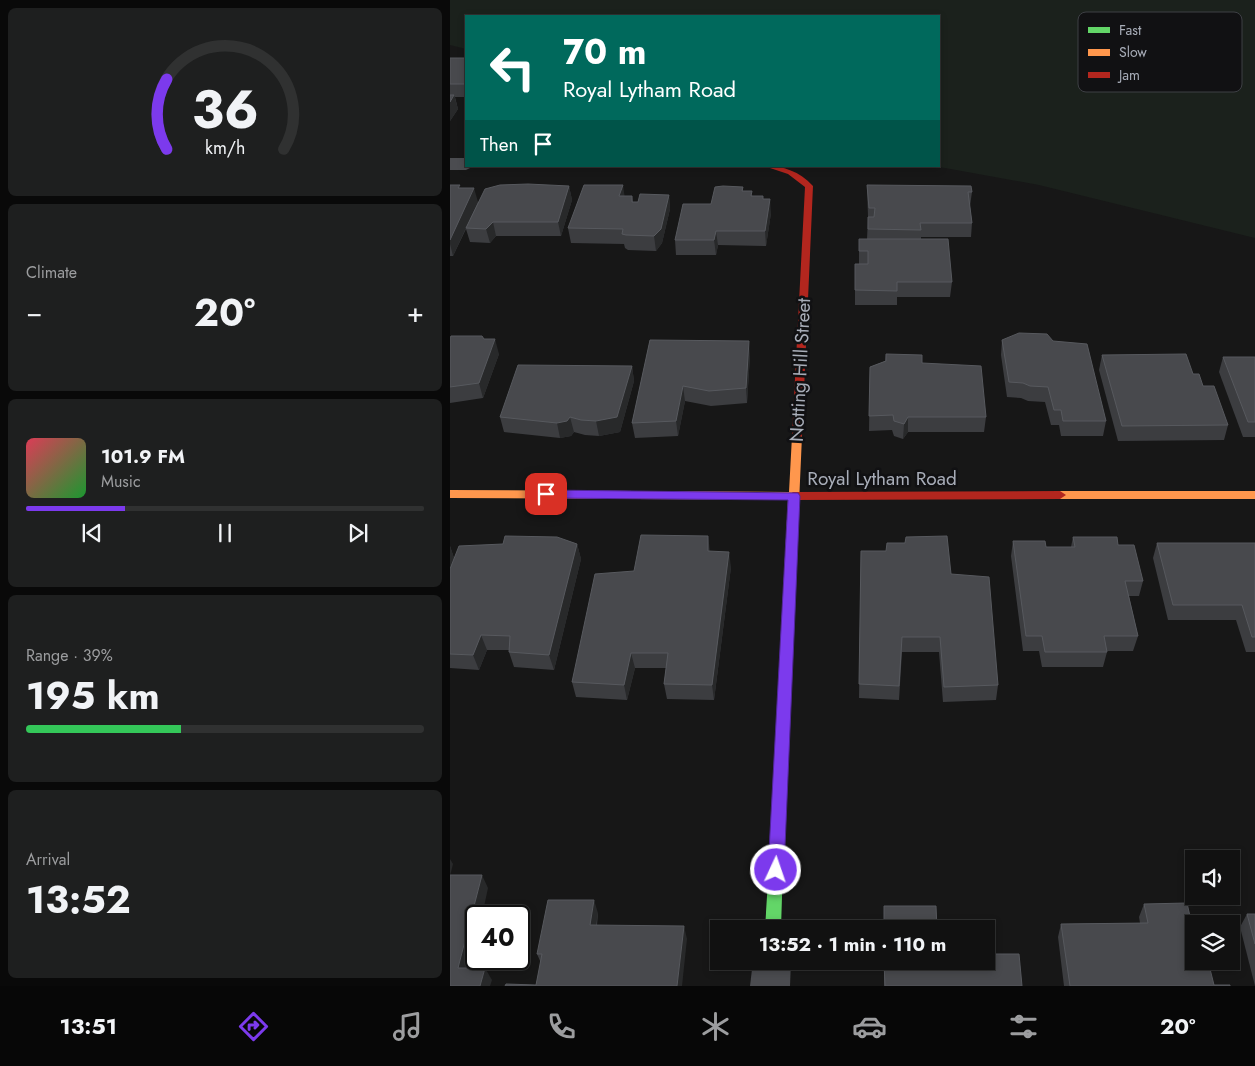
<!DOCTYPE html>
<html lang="en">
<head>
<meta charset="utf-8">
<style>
  :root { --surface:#111; --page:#1e1f1f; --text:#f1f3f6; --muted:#9c9d9f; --line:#303131; --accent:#7c3aed }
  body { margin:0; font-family:Jost,sans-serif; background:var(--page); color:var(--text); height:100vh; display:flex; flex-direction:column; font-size:19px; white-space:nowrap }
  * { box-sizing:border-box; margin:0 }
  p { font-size:16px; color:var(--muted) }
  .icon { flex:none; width:28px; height:28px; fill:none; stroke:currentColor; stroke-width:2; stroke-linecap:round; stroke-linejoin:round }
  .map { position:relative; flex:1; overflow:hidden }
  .drawer { display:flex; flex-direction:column; gap:8px; padding:8px; background:#090909; width:450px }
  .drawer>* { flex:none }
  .banner { position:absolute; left:15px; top:15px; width:475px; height:152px; border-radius:0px; box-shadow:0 2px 8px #0003,0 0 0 1px var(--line); background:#00695c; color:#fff; overflow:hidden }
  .controls { position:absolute; left:735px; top:850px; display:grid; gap:10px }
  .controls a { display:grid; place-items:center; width:55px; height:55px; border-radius:0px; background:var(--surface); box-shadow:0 2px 8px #0003,0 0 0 1px var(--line); font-size:25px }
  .speed { position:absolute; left:15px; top:905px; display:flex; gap:10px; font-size:25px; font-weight:700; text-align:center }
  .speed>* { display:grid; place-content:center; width:65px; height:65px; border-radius:50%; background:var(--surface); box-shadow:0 2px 8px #0003,0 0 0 1px var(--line); line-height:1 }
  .speed .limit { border:2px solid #111; border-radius:8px; background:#fff; color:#111 }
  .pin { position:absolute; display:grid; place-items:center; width:42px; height:42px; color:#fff; margin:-21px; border-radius:10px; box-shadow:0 2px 8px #0006 }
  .me { position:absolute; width:55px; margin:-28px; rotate:3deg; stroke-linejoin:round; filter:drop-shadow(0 0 4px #0008) }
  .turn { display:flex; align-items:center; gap:18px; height:105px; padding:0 15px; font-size:22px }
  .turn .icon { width:65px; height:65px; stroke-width:2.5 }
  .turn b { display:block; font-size:35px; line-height:42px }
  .then { display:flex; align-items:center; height:48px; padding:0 15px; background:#0003; gap:10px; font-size:19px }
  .big { font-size:38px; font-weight:700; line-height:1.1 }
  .drawer .card { flex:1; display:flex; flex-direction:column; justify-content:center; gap:8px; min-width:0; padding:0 18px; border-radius:8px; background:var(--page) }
  .drawer .dial { align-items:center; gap:0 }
  .dial svg { height:130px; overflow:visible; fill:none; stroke:var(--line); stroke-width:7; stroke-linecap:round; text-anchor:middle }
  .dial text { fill:var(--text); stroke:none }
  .song { display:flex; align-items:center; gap:15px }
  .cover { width:60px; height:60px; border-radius:8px; background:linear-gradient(135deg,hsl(350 70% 55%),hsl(130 70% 35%)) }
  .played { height:5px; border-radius:2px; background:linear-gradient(90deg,var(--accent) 25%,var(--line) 25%) }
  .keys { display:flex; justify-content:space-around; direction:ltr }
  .heat { display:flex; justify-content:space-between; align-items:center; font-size:28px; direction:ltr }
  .charge { height:8px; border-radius:4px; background:linear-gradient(90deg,#34c759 39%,var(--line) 0) }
  .trip { position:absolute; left:260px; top:920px; width:285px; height:50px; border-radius:0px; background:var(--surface); box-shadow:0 2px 8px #0003,0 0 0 1px var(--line); font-weight:700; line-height:50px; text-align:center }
  .tabs { display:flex; height:80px; justify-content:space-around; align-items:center; background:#070707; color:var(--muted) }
  .tabs .icon { width:35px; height:35px }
  .tabs .current { color:var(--accent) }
  .tabs b { font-size:22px; color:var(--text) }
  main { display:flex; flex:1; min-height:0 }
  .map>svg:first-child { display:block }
</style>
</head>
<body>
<main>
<section class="drawer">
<div class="card dial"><svg viewBox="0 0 100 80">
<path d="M14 69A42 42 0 1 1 86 69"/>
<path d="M14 69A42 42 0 0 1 14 26" stroke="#7c3aed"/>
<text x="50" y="56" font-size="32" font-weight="700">36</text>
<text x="50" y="72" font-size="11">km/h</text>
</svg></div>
<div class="card"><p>Climate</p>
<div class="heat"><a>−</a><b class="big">20°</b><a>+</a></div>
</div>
<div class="card">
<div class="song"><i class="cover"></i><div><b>101.9 FM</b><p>Music</p></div></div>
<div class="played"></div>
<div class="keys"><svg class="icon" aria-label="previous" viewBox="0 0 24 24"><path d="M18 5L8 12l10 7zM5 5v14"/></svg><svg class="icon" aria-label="pause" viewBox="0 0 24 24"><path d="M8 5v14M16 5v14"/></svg><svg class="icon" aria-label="next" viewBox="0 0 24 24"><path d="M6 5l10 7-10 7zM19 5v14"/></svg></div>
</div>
<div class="card"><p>Range · 39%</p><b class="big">195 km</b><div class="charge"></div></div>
<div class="card"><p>Arrival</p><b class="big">13:52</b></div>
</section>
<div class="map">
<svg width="805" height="986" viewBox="0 0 805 986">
  <rect width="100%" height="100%" fill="#171717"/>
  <!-- green -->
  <path fill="#1b211c" d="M0,0H805V238L589,185L484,166H489V16H16V49L0,45Z"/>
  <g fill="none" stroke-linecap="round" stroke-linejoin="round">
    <!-- street -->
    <g fill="#4b4c50" fill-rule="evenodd">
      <path d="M0,158H16V166H24L16,170H0Z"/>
      <path d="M303,961H341L340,986H300Z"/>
    </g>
    <!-- fast -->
    <path fill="#63d668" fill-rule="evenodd" d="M326,856L331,858L333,863L331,929H315L319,863L321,858Z"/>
    <!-- slow -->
    <g fill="#ff974d" fill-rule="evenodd">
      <path d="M347,432L352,436L333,863L331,868L326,870L321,868L319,863L338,500L0,498V490L339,492L342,436Z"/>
      <path d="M610,491H805V499H610L604,495Z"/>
    </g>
    <!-- jam -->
    <g fill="#b3261e" fill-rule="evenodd">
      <path d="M314,166C334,166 349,171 363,186L352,436L347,440L342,436L355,187L338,174Z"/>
      <path d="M610,491L616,495L610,499L343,500L337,496L343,492Z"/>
    </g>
  </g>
  <!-- wall -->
  <g fill="#3c3d40">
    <path d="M0,58H16V97H5L8,109L0,121Z"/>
    <path d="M0,185L11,188L28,202L119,186L122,200L111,236H46L40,243L20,242L16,229L3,256H0Z"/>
    <path d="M417,185L522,192L520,206L522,223L521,237H471V239L502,282L500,297H447V305H405V264H409V239H417L418,217Z"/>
    <path d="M293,187V191L303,196H313V199L321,213L316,246L268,245L266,255H226L225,240L261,204Z"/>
    <path d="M219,195L220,209L212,243L206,251L178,250L175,248L174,244L121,243L118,228L174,196H182L183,202H188Z"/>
    <path d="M0,338L49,354L33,398L0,403Z"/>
    <path d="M200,340L300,355L297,403L261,406L235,401L228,436L185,438L182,423Z"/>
    <path d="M552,340L656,421L653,436H611L609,425H601L595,402L578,401L571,398L557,397L551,355Z"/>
    <path d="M436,354L472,363L536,417L534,432H458L453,439L444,436L442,430L419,431L420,367L435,361Z"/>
    <path d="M652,355L743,374L753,386L778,425L774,440L668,441L649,370Z"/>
    <path d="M773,357H805V437H793L769,372Z"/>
    <path d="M182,366L184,381L170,432L149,436L135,435L124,432L121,436L110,438L54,432L50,417Z"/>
    <path d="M623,537L668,545L693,581L689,596H679L688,636L683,651H657V652L653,667H592L589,651H573L561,556L563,541L596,547H621Z"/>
    <path d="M707,543H805V652H796L786,620H718L703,558Z"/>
    <path d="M127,544L131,559L104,670L64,667L59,652V650H37L29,670L0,668V546L4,558Z"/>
    <path d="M260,551L281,567L264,700L217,699L214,684L216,668H185L177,700L126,697L122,682L184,571Z"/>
    <path d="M411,551H436L501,574L548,685L546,700L493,702L489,652H452L449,700L409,698Z"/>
    <path d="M694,904L764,985L780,986H614L608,937L611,924L690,923L689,917Z"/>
    <path d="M148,913L147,925L237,939L86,985L91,963L87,954Z"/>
    <path d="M797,914H805V986L790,927Z"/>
    <path d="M434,961H536L572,986H434Z"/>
  </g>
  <!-- shaded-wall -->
  <g fill="#28292a">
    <path d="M4,95L8,109L0,121V102Z"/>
    <path d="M173,185L175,199L169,196Z"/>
    <path d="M119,186L122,200L111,236L108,222Z"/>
    <path d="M24,188L28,202L3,256L0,244V240Z"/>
    <path d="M219,195L220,209L212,243L206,251L204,236Z"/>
    <path d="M320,199L321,213L316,246L315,231Z"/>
    <path d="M43,222L46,236L40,243L36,229Z"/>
    <path d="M266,231L268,245L266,255L264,240Z"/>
    <path d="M45,339L49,354L33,398L29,383Z"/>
    <path d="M299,341L300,355L297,403L296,388Z"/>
    <path d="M182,366L184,381L170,432L149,436L146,421Z"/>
    <path d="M233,386L235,401L228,436L226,421Z"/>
    <path d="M120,417L124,432L121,436L110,438L107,423Z"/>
    <path d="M458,417V432L453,439L454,424Z"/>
    <path d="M258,536L260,551H258Z"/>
    <path d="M127,544L131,559L104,670L99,655Z"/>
    <path d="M0,546L5,561L0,578Z"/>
    <path d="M279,552L281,567L264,700L262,685Z"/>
    <path d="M31,635L37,650L29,670L23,655Z"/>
    <path d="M181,653L185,668L177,700L174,685Z"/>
    <path d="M0,859L3,864L0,876Z"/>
    <path d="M32,875L38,888L32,916H26V938L16,980L8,968Z"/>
    <path d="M144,900L148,913L144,938L140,925Z"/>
    <path d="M234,926L237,939L232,986H227Z"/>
    <path d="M35,968L42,980L40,986H30Z"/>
  </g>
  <!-- building -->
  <g fill="#48494d" stroke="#57595e">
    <rect x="0" y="58" width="16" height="26"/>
    <path d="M0,95H4L0,102Z"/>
    <path d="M78,184L119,186L108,222H43L36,229L16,228L35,189L50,185Z"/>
    <path d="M0,185H10L8,188H24L0,240Z"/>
    <path d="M134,185H173L169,196H182V202H188L190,194L219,195L211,229L204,236L176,235L172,234L173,229L118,228Z"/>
    <path d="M417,185L521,186L522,192H518L522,223H470L471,230L418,229V217H424L425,208H419Z"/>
    <path d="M273,186L293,187L292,191H302L301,196H313V199H320L315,231H266L264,240H225L233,204H261L265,187Z"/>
    <path d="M409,239H498L502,282H447V291L405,290V264H418V251H409Z"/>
    <path d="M569,333L597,334L603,341L637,344L656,421H613L611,410H604L598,387L580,386L573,383L559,382L552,340Z"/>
    <path d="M1,336H32L34,339H45L29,383L0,387V338Z"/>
    <path d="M200,340L299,341L296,388L259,391L233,386L226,421L182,423Z"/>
    <path d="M436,354L472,355V363L531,366L536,417H458L454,424L444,421L443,415L419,416L420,367L436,361Z"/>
    <path d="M736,354L743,374H749L753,386H764L778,425L672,426L652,355Z"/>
    <path d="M773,357H805V422H798Z"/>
    <path d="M68,365L182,366L167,417L146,421L131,420L120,417L117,421L107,423L50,417Z"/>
    <path d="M191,535L258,536V551L279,552L262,685L214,684L218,653H181L174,685L122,682L145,574L184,571Z"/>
    <path d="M55,536L107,537L127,544L99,655L59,652L60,636L31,635L23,655L0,654V569L9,546L53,544Z"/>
    <path d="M497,536L501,574L539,577L548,685L494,687L490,637H452L449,686L409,684L411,551H436L437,543H455L456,537Z"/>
    <path d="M623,537H667L668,545H684L693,581H675L688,636H654L657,652H595L592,636H576L563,541H595L596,547H625Z"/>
    <path d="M707,543H805V637H802L792,605H723Z"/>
    <path d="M0,875H32L8,968H35L30,986H0Z"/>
    <path d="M98,900H144L140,925L234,926L227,986H55L56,984L86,985L92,954H87Z"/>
    <path d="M737,903L744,934V961H758L764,985H780V986H620L611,924L698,923L694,904Z"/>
    <path d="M434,906H486L487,929H434Z"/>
    <path d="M797,914H805V944Z"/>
    <path d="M536,954H569L572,986H435L434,961H536Z"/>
  </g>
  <!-- route -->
  <path fill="#7c3aed" stroke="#51269a" d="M96,490L348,493L350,496L334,870L331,875L326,877L321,875L318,870L338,500L96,498L90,494Z"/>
  <g text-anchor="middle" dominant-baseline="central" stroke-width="5" stroke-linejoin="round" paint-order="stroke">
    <!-- street labels -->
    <g font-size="19" fill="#a8adb8" stroke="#111113">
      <text transform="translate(350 370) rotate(-87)">Notting Hill Street</text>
      <text x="432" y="478">Royal Lytham Road</text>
    </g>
  </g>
  <!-- legend -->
  <rect x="628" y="12" width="164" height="80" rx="8" fill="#111113" stroke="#3e4045" stroke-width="1"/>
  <rect x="638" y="27" width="22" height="6" fill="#63d668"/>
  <rect x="638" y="49" width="22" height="7" fill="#ff974d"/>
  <rect x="638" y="72" width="22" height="6" fill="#b3261e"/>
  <g font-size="14" fill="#a8adb8">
    <text x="669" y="35">Fast</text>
    <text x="669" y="57">Slow</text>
    <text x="669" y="80">Jam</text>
  </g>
</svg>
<div class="controls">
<a><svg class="icon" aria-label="sound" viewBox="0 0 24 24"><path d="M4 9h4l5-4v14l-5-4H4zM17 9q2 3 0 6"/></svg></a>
<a><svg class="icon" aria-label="layers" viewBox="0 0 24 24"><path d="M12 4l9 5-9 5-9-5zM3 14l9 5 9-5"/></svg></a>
</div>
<div class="speed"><div class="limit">40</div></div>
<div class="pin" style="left:96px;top:494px;background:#d93025"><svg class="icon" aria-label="arrive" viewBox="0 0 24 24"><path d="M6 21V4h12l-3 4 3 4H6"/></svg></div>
<svg class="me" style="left:326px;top:870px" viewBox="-20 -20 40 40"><circle r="17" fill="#7c3aed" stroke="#fff" stroke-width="3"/><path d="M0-11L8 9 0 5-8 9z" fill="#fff"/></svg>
<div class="trip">13:52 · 1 min · 110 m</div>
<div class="banner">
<div class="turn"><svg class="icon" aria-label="left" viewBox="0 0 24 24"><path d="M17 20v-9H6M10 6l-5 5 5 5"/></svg><div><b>70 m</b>Royal Lytham Road</div></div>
<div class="then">Then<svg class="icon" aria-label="arrive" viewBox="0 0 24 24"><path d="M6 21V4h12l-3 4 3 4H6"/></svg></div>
</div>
</div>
</main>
<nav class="tabs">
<b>13:51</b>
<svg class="icon current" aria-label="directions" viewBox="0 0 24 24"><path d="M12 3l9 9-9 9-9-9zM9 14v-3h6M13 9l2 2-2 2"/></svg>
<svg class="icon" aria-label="music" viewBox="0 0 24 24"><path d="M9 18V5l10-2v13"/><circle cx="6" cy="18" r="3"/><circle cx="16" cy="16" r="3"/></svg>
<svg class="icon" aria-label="phone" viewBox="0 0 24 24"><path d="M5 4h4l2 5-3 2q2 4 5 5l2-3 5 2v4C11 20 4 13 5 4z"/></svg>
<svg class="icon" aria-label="climate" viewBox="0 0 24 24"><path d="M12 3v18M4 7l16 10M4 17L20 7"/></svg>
<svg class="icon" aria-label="car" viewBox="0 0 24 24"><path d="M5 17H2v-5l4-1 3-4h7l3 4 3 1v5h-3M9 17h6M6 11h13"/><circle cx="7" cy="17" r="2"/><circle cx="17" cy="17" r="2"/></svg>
<svg class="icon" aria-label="filters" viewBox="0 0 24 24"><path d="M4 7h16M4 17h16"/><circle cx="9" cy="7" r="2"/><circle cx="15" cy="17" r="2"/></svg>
<b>20°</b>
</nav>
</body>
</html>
